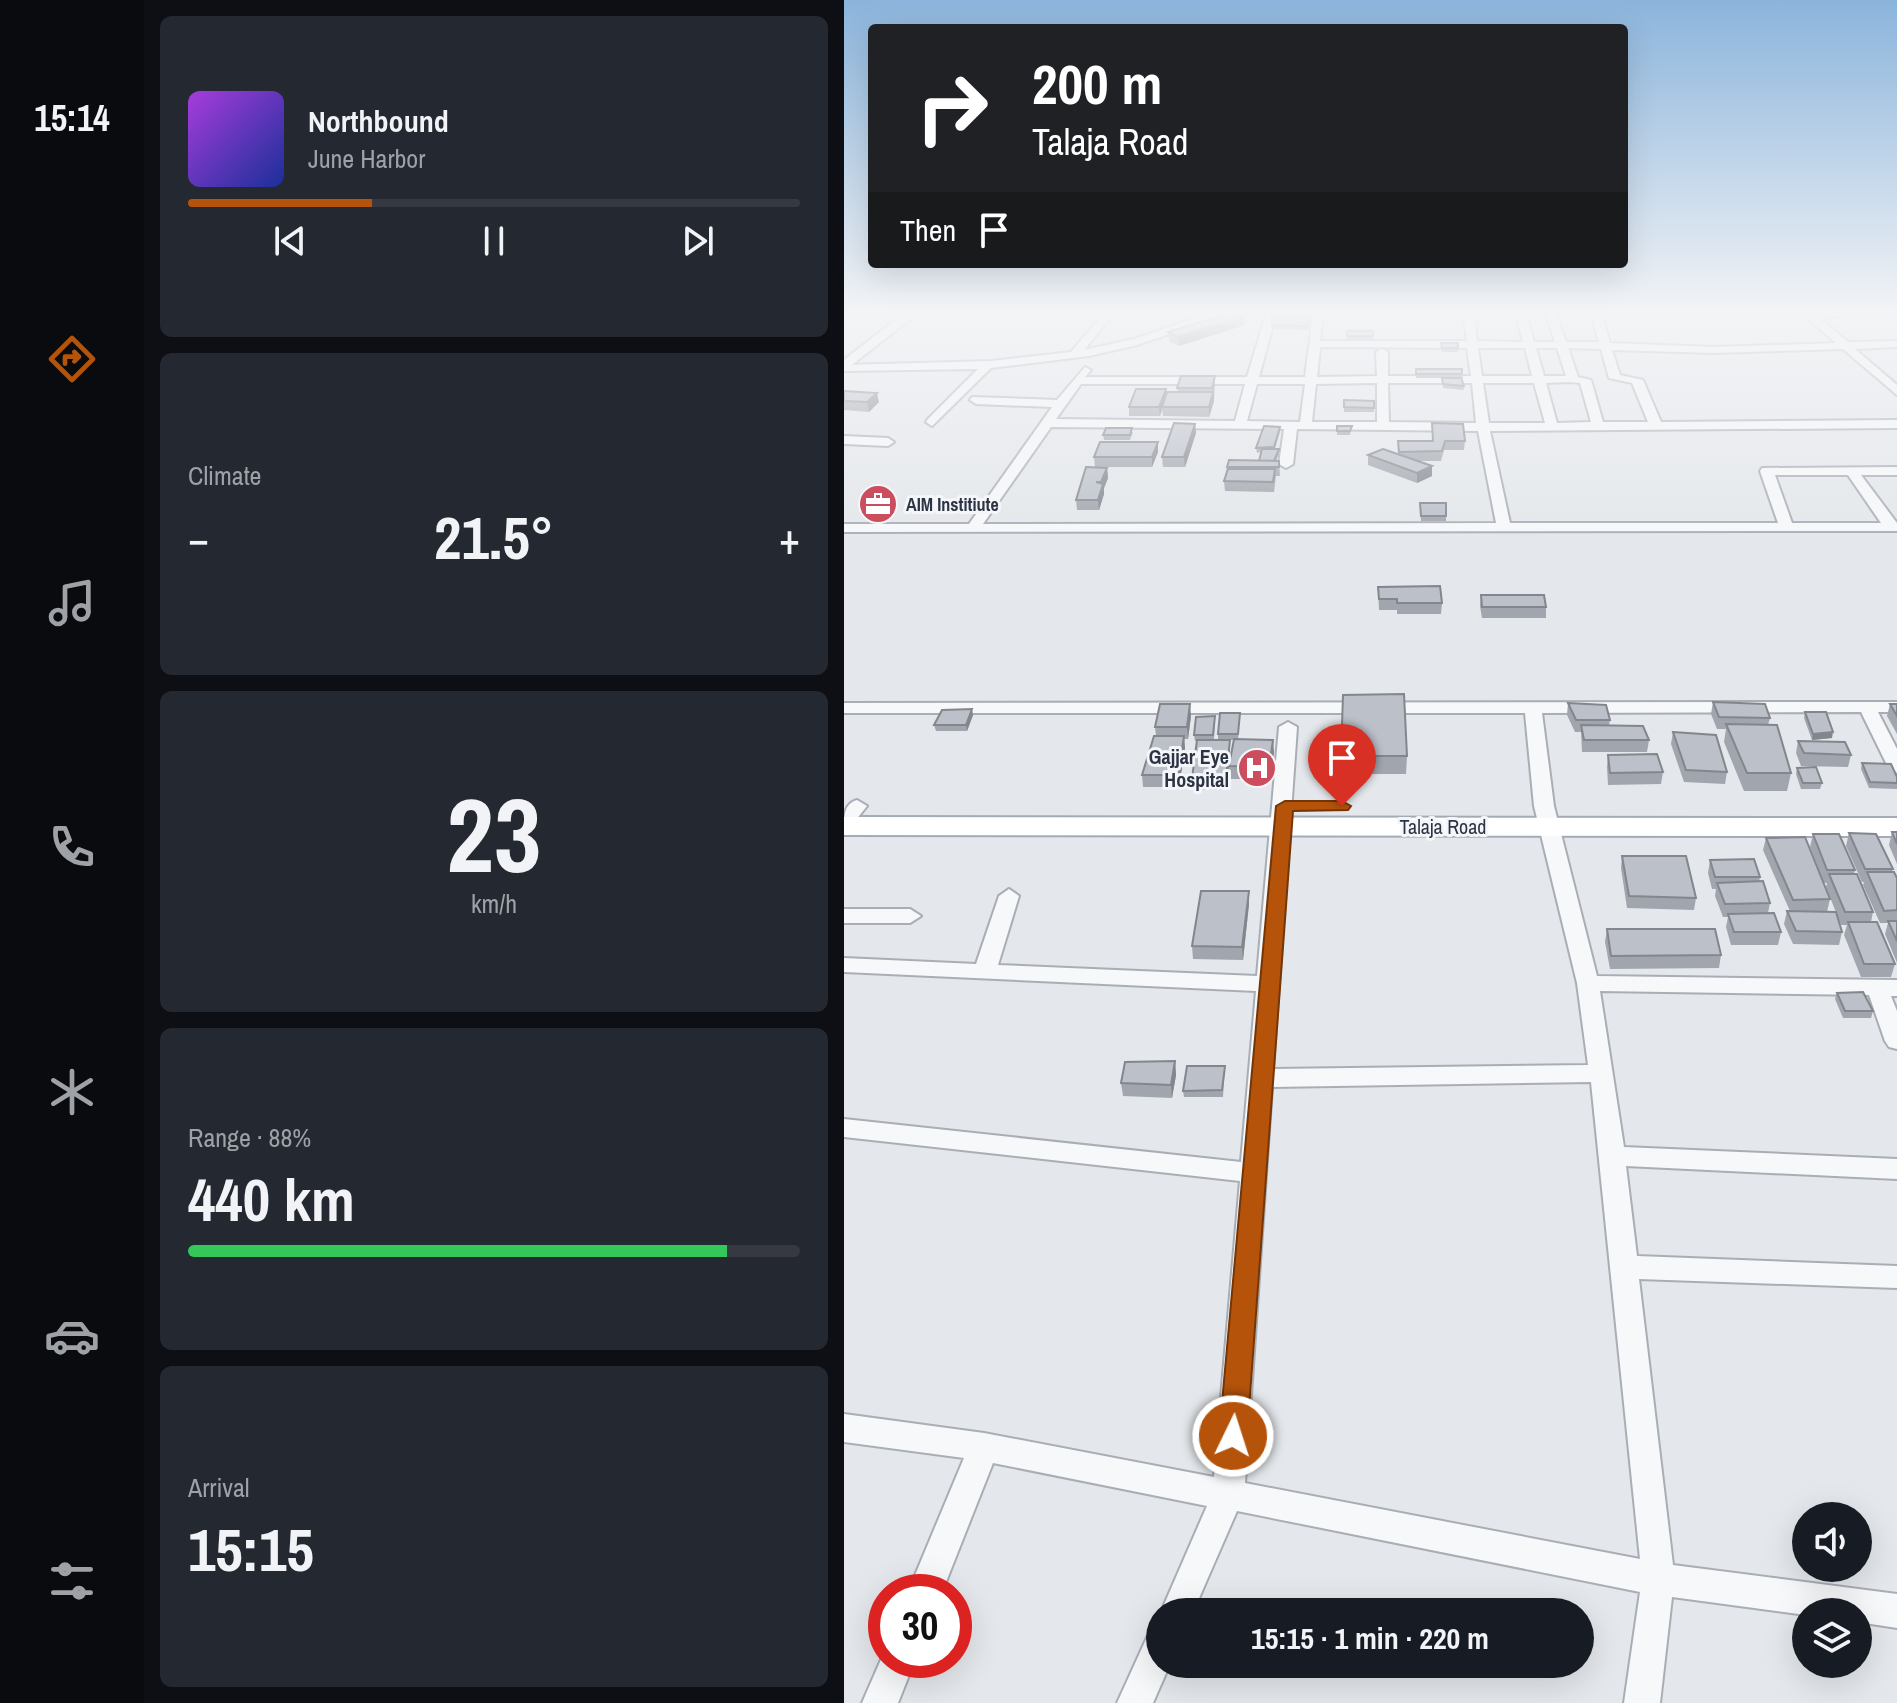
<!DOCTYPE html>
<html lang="en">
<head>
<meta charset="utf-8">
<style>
  :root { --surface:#171b24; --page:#242831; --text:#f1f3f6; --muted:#9ea1a6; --line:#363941; --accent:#b45309 }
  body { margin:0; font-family:"Archivo Narrow",sans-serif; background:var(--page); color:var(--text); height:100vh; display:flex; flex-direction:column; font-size:30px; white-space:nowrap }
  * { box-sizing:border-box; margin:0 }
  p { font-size:26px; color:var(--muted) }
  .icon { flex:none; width:44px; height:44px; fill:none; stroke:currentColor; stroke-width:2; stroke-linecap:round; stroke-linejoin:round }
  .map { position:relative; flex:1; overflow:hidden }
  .drawer { display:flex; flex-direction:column; gap:16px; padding:16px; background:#0d0f14; width:700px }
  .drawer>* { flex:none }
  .top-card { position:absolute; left:24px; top:24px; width:760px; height:244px; border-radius:8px; box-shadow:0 8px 32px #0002; background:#202124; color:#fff; overflow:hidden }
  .tools { position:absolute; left:948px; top:1502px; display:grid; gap:16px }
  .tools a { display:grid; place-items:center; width:80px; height:80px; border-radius:50%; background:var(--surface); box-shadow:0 8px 32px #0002; font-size:40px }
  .speed { position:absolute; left:24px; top:1574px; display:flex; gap:16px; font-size:40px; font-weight:700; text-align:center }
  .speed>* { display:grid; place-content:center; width:104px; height:104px; border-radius:50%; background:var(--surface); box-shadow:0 8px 32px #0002; line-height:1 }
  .speed .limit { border:12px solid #d22; background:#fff; color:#111 }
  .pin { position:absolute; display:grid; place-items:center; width:68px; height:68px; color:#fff; margin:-82px -34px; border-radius:50% 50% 50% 0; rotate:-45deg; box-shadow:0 0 8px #0007 }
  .pin .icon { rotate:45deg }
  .me { position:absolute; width:88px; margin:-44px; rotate:4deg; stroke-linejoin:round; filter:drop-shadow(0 0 6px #0008) }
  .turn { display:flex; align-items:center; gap:28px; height:168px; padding:0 32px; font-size:36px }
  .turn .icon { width:104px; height:104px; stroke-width:2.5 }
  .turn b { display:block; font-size:56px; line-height:68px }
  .then { display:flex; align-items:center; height:76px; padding:0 32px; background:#0003; gap:16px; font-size:30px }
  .big { font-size:60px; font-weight:700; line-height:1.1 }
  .drawer .widget { flex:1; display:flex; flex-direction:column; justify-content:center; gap:12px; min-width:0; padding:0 28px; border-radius:12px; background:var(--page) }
  .drawer .dial { align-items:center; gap:0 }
  .dial b { font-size:104px; line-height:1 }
  .song { display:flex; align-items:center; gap:24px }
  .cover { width:96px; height:96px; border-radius:12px; background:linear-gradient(135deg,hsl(280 70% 55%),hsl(230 70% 35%)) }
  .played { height:8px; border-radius:4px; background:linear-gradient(90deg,var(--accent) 30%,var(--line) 30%) }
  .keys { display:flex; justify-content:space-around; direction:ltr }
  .heat { display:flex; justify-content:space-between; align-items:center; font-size:44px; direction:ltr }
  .charge { height:12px; border-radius:6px; background:linear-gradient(90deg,#34c759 88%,var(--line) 0) }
  .trip { position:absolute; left:302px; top:1598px; width:448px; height:80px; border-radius:40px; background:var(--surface); box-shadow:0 8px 32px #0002; font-weight:700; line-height:80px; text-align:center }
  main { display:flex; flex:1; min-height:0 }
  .menu { display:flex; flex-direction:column; width:144px; justify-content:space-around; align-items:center; background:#090b0e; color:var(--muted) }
  .menu .icon { width:56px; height:56px }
  .menu .on { color:var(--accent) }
  .menu b { font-size:36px; color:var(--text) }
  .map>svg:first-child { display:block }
</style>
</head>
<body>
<main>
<nav class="menu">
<b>15:14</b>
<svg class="icon on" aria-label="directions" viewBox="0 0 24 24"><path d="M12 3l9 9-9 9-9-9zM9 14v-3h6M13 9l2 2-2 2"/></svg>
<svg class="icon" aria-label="music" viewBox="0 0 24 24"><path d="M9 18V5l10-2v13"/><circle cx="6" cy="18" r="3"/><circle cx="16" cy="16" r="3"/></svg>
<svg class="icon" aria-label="phone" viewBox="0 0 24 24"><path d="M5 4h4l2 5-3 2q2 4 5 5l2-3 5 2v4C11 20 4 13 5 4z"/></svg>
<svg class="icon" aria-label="climate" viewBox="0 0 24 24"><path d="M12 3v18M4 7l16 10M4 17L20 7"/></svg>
<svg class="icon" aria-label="car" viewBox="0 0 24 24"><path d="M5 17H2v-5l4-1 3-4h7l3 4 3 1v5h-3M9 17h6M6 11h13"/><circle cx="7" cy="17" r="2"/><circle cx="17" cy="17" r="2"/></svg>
<svg class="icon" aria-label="filters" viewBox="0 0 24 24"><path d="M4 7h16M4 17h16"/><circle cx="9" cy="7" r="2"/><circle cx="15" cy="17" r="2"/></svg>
</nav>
<section class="drawer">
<div class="widget">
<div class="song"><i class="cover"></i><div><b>Northbound</b><p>June Harbor</p></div></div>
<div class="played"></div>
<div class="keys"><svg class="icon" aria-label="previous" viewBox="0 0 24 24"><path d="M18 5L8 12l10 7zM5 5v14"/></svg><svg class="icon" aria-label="pause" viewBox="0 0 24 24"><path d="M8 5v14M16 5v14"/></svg><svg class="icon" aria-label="next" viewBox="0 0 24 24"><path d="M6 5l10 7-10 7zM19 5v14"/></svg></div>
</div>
<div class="widget"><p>Climate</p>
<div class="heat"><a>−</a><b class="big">21.5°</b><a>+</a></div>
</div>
<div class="widget dial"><b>23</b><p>km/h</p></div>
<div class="widget"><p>Range · 88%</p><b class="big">440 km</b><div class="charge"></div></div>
<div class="widget"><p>Arrival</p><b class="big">15:15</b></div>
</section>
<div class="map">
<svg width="1053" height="1703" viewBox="0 0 1053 1703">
  <rect width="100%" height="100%" fill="#e4e7eb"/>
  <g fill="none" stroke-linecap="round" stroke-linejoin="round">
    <defs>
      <g id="minor">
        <path d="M263,310H273L240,350L290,339L376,310H1053V313L975,317L1004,342L1053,341V347L1011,349L1053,385V395L999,349L869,353L768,350L776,375L799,380L817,422L1053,420V428L646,431L666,523H934L916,471L918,468L1053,467V475H1017L1053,523V531L0,532V524H125L208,407L132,404L126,400L128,397L213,400L241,367L247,370L241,377H403L422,314H384L293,345L245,356L147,368L88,426L82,422L84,419L134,369L0,371V365L147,361L227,352ZM747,313L755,342H722L712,314ZM757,313H958L992,343L869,347L766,343ZM432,314H469L461,377H415ZM479,314H619L623,341H476ZM630,314H672L679,342L633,341ZM682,314H702L711,342H690ZM476,347L623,348L627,376H544V352L538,349L532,352L533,376L473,377ZM634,348H681L688,376H638ZM692,348H713L722,376H700ZM724,348L757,349L765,378L788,383L804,422H759L747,380L734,377ZM725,382L736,383L747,422L713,423L702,383ZM533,383V422H468L472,384ZM544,383H628L632,423L545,422ZM639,383H690L701,423H645ZM237,384H401L391,421L212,419ZM413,384H461L456,422L403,421ZM207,427L440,429L435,464L442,468L449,464L453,429L634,431L652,523L139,524ZM931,475H1004L1037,523H948Z"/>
        <path d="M0,436L44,438L50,442L44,446L0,444Z"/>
        <path d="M1053,702V712H1034L1053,749V773L1044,767L1017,712L698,713L710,806L753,976L1053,980V996H1047L1053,1011V1049L1045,1047L1041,1041L1025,995L756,991L780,1147L1053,1159V1179L782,1166L793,1256L1053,1266V1288L795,1279L829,1565L1053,1594V1628L1014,1622V1612H962V1615L828,1597L816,1703H780L796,1592L393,1511L349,1612L316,1614L363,1506L149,1463L98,1592H64L120,1458L0,1442V1414L140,1433L370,1477L396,1181L0,1137V1119L397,1162L412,991L0,972V958L132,964L155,896L165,889L175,896L154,965L413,976L435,727L444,722L453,727L429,1069L744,1065L733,983L690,806L681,713H0V703ZM747,1082L796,1559L401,1483L428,1087Z"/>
        <path d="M13,800L23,806L7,826L0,828C0,815 0,804 13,800Z"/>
        <path d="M0,909H66L77,916L66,923H0Z"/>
        <path d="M316,1630V1664H326L309,1703H273L304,1635Z"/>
        <path d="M42,1648V1660H71L54,1703H18Z"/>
      </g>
      <path id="tertiary" d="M64,310H78L0,371V360Z"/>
      <path id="primary" d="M0,817L1053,818V836L0,835Z"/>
    </defs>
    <!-- minor casing -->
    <use href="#minor" stroke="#a9aeb6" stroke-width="4"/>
    <!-- tertiary casing -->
    <use href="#tertiary" stroke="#a9aeb6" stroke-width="4"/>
    <!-- primary casing -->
    <use href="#primary" stroke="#a3abb7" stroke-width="4"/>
    <!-- minor -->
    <use href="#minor" fill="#f7f8fa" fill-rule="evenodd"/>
    <!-- tertiary -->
    <use href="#tertiary" fill="#f7f8fa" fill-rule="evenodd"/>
    <!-- primary -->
    <use href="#primary" fill="#fff" fill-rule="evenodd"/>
  </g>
  <!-- wall -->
  <g fill="#a1a5ad">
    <path d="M401,316V325L335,346L325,341L324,332Z"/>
    <path d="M428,318L466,319L464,330L428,329Z"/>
    <rect x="503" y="331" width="26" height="9"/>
    <path d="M614,343V352H598L597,348Z"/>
    <path d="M572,369H618L620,390L599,388L598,378H572Z"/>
    <path d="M371,385L369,395L370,401L365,417L319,416L318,410L316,416H285V407L334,392L333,388Z"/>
    <path d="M0,391L35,402L25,412L0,410Z"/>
    <path d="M500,400L530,405V412H500Z"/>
    <path d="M351,424L352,433L341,467H319L318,457Z"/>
    <path d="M493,426H508L506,435H493Z"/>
    <path d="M436,427V432L431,449L435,454L432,461H435L436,476H432L430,492L381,491L380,481L383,467L415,461L417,452L413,453L412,448Z"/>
    <path d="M289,432L286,440H260L259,435Z"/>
    <path d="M554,441H621L620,450H600L597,461H574L588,476L573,483L524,465V455L554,454Z"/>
    <path d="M314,442V452L308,467H251L250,457Z"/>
    <path d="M263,468L264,478L260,488V494L255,510H233L232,500Z"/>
    <path d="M576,503H602V521H577Z"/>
    <path d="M534,587L598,603L597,614H553V610H535Z"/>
    <path d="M637,595L702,607V618H638L636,606Z"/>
    <path d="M869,702L926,718L924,725L947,773L943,791H900L880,742L882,729H873L867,714Z"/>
    <path d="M724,703L766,720L765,725L805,740L803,752H738L737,732H731L723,715Z"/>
    <path d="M1046,704H1053V734L1043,716Z"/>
    <path d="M961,712L988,738L968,740L960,718Z"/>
    <path d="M396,713L394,740L430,752L426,779H386L385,769L383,790H349L348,778L353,741H351L350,735L371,716L370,740H386L385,762L390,740H374V734Z"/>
    <path d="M129,715L123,731H92L90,725Z"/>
    <path d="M347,716L344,739H340L341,748L335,787H299L298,775L312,736L311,727Z"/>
    <path d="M829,732L883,772L881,784L840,782L827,744Z"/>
    <path d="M954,741L1007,755L1004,767L957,766L952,753Z"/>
    <path d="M764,755L819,772L817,784L764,785L763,767Z"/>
    <path d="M497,756H563L562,774H497Z"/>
    <path d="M1018,763L1053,777V789L1025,788L1017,769Z"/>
    <path d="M953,768L978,783L976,789H957L952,774Z"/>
    <path d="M1048,832H1053V864L1045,845Z"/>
    <path d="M1005,833L1049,869L1048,872L1053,878V963L1041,934L1044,923H1036L1019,885L1020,882H1018L1002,846Z"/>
    <path d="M969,834L1011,870L1010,874L1029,912L1027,922L1051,964L1047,977H1017L1000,935L1003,925H997L982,887L983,883H980L966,847Z"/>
    <path d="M922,838L986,899L983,912L998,932L995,945L949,944L940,924L943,911H946L919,850Z"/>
    <path d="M778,856L852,898L850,910L783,908L777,868Z"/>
    <path d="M866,860L916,877L915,882L926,903L924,913L937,932L934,945H887L882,927L884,917H879L871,896L872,889H868L864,873Z"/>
    <path d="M405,891V904L399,960L349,959L348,946Z"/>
    <path d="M763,929L877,955L875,968L766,969L761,942Z"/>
    <path d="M993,993L1029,1011L1027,1018H999L991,999Z"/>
    <path d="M331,1061L332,1075L328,1098L279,1096L277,1083Z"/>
    <path d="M381,1066L379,1097H340L339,1091Z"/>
  </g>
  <!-- shaded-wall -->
  <g fill="#83868d">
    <path d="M401,316V325L335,346L334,337Z"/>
    <path d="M371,376L370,401L365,417V407L369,394L368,388Z"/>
    <path d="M322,389L323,398L318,407L316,416L315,407Z"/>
    <path d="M33,393L35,402L25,412L23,402Z"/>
    <path d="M351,424L352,433L341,467L340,457Z"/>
    <path d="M314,442V452L308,467V457Z"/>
    <path d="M588,466V476L573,483V473Z"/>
    <path d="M263,468L264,478L260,488V494L255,510L254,500L258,488L257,482Z"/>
    <path d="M346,704L347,716L344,739L343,727Z"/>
    <path d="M128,709L129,715L123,731L122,725Z"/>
    <path d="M989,732L988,738L968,740L969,734Z"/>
    <path d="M340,736L341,748L335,787L334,775Z"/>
    <path d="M386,740V752L383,790L382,777Z"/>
    <path d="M429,740L430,752L426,779L425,767Z"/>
    <path d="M405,891V904L399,960L398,947Z"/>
    <path d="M331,1061L332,1075L328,1098L327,1085Z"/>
  </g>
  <!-- building -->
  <g fill="#bbc0c9" stroke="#83868d" stroke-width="2">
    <path d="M385,313L401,316L334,337L324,332Z"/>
    <path d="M466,315L464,326L428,325V318Z"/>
    <rect x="503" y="331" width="26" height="5"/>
    <path d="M597,343H614V348H598Z"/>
    <rect x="572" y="369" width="46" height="5"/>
    <path d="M337,376H371L368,388H333Z"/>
    <path d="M598,378H617L620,386L599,384Z"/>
    <path d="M292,389H322L315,407H285Z"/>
    <path d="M0,391L33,393L23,402L0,401Z"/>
    <path d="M323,392H369L365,407H318Z"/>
    <path d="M500,400L530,401V408L500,407Z"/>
    <path d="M330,423L351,424L340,457H318Z"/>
    <path d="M588,423L619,424L621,441H601L598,451L555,452L554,441H589Z"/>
    <path d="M420,426L436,427L430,447L412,448Z"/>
    <path d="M493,426H508L506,431H493Z"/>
    <path d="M262,428H288L286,435H259Z"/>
    <path d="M256,442H314L308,457H250Z"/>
    <path d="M418,449H435L430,461H415Z"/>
    <path d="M539,449L588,466L573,473L524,455Z"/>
    <path d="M385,460L435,461V467H383Z"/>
    <path d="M242,467L263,468L257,482H252L259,484L254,500H232Z"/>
    <path d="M384,469H431L429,482L380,481Z"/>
    <path d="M576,503H602V516H577Z"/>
    <path d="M596,586L598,603H553V599H535L534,587Z"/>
    <path d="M637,595H700L702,607H638Z"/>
    <path d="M560,694L563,756H497L499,695Z"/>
    <path d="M869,702L921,704L926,718L875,717Z"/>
    <path d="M724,703L762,705L766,720H732Z"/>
    <path d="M316,704H346L343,727H311Z"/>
    <path d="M1046,704H1053V716Z"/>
    <path d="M128,709L122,725H90L98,710Z"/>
    <path d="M961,712H982L989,732L969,734Z"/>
    <path d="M376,713H396L394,734H374Z"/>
    <path d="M371,716L369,735H350L352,717Z"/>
    <path d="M882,724L933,725L947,773H903Z"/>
    <path d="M737,725L799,726L805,740H740Z"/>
    <path d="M829,732L872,735L883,772L842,770Z"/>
    <path d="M310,736H340L334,775H298Z"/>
    <path d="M390,739L429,740L425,767L385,766Z"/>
    <path d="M353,740H386L382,777L348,778Z"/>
    <path d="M954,741L1001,742L1007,755L960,753Z"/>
    <path d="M813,754L819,772L766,773L764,755Z"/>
    <path d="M1018,763L1047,764L1053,777V783L1026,782Z"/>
    <path d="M972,767L978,783H959L953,768Z"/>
    <path d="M1048,832H1053V844Z"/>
    <path d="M1005,833L1032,834L1049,869H1021Z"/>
    <path d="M969,834H995L1011,870H983Z"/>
    <path d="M961,837L986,899L949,900L922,838Z"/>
    <path d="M778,856H842L852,898L785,896Z"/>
    <path d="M910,859L916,877H871L866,860Z"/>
    <path d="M1023,872H1050L1053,878V910L1040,911Z"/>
    <path d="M985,874H1013L1029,912H1001Z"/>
    <path d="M919,881L926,903L881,904L873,883Z"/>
    <path d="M357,891H405L398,947L348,946Z"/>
    <path d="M943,911L992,912L998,932L952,931Z"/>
    <path d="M930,913L937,932H890L884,914Z"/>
    <path d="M1044,921H1053V941Z"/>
    <path d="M1004,922H1033L1051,964H1020Z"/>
    <path d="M763,929H871L877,955L767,956Z"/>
    <path d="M1019,992L1029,1011H1001L993,993Z"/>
    <path d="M331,1061L327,1085L277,1083L281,1062Z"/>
    <path d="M343,1066H381L378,1090L339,1091Z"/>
  </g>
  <!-- sky -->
  <linearGradient id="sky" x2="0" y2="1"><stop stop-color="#8bb4dc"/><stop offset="0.57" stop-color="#f3f4f6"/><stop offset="1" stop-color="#f3f4f6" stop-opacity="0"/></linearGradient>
  <rect width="1053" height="548" fill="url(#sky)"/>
  <!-- route -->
  <path fill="#b45309" stroke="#753606" stroke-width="2" d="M498,801L507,806L504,810L449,811L403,1436L399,1445L389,1449L379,1445L375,1436L432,806L441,801Z"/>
  <!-- icons -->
  <defs>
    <symbol id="office-disc" viewBox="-11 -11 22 22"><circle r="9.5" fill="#cc4d5e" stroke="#f4f6f9"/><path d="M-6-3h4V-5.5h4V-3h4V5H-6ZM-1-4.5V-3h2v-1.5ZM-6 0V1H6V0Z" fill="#fff"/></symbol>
    <symbol id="hospital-disc" viewBox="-11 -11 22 22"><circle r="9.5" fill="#cc4d5e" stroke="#f4f6f9"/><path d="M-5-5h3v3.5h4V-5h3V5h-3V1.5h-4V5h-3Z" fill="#fff"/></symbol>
  </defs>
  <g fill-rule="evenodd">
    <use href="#office-disc" x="12" y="482" width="44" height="44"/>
    <use href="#hospital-disc" x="391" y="746" width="44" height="44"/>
  </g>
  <g text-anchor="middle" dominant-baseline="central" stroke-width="6" stroke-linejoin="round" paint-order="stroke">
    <!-- far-poi labels -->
    <g font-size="18" font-weight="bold" fill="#2c3444" stroke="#f4f6f9" text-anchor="start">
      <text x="62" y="504">AIM Institiute</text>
    </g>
    <!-- poi labels -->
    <g font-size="20" font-weight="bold" fill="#2c3444" stroke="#f4f6f9" text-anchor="end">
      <text x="385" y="756">Gajjar Eye<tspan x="385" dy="23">Hospital</tspan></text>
    </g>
    <!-- street labels -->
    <g font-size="20" fill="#2c3444" stroke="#f4f6f9">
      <text x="599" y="826">Talaja Road</text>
    </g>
  </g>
</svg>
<div class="tools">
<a><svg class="icon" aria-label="sound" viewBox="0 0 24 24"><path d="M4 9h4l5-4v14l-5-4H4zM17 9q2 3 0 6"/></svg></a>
<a><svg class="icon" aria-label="layers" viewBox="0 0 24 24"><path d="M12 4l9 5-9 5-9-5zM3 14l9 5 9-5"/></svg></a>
</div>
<div class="speed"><div class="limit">30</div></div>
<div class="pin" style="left:498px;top:806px;background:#d93025"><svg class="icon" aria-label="arrive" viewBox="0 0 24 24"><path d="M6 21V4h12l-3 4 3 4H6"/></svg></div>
<svg class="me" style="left:389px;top:1436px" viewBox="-20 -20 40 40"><circle r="17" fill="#b45309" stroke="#fff" stroke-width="3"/><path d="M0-11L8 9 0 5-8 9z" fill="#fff"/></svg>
<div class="trip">15:15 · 1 min · 220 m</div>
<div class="top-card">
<div class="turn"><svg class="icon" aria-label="right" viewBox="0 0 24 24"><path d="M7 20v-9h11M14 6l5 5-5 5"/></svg><div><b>200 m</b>Talaja Road</div></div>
<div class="then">Then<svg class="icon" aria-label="arrive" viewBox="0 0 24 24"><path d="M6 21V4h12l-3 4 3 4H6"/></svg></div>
</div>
</div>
</main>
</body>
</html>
